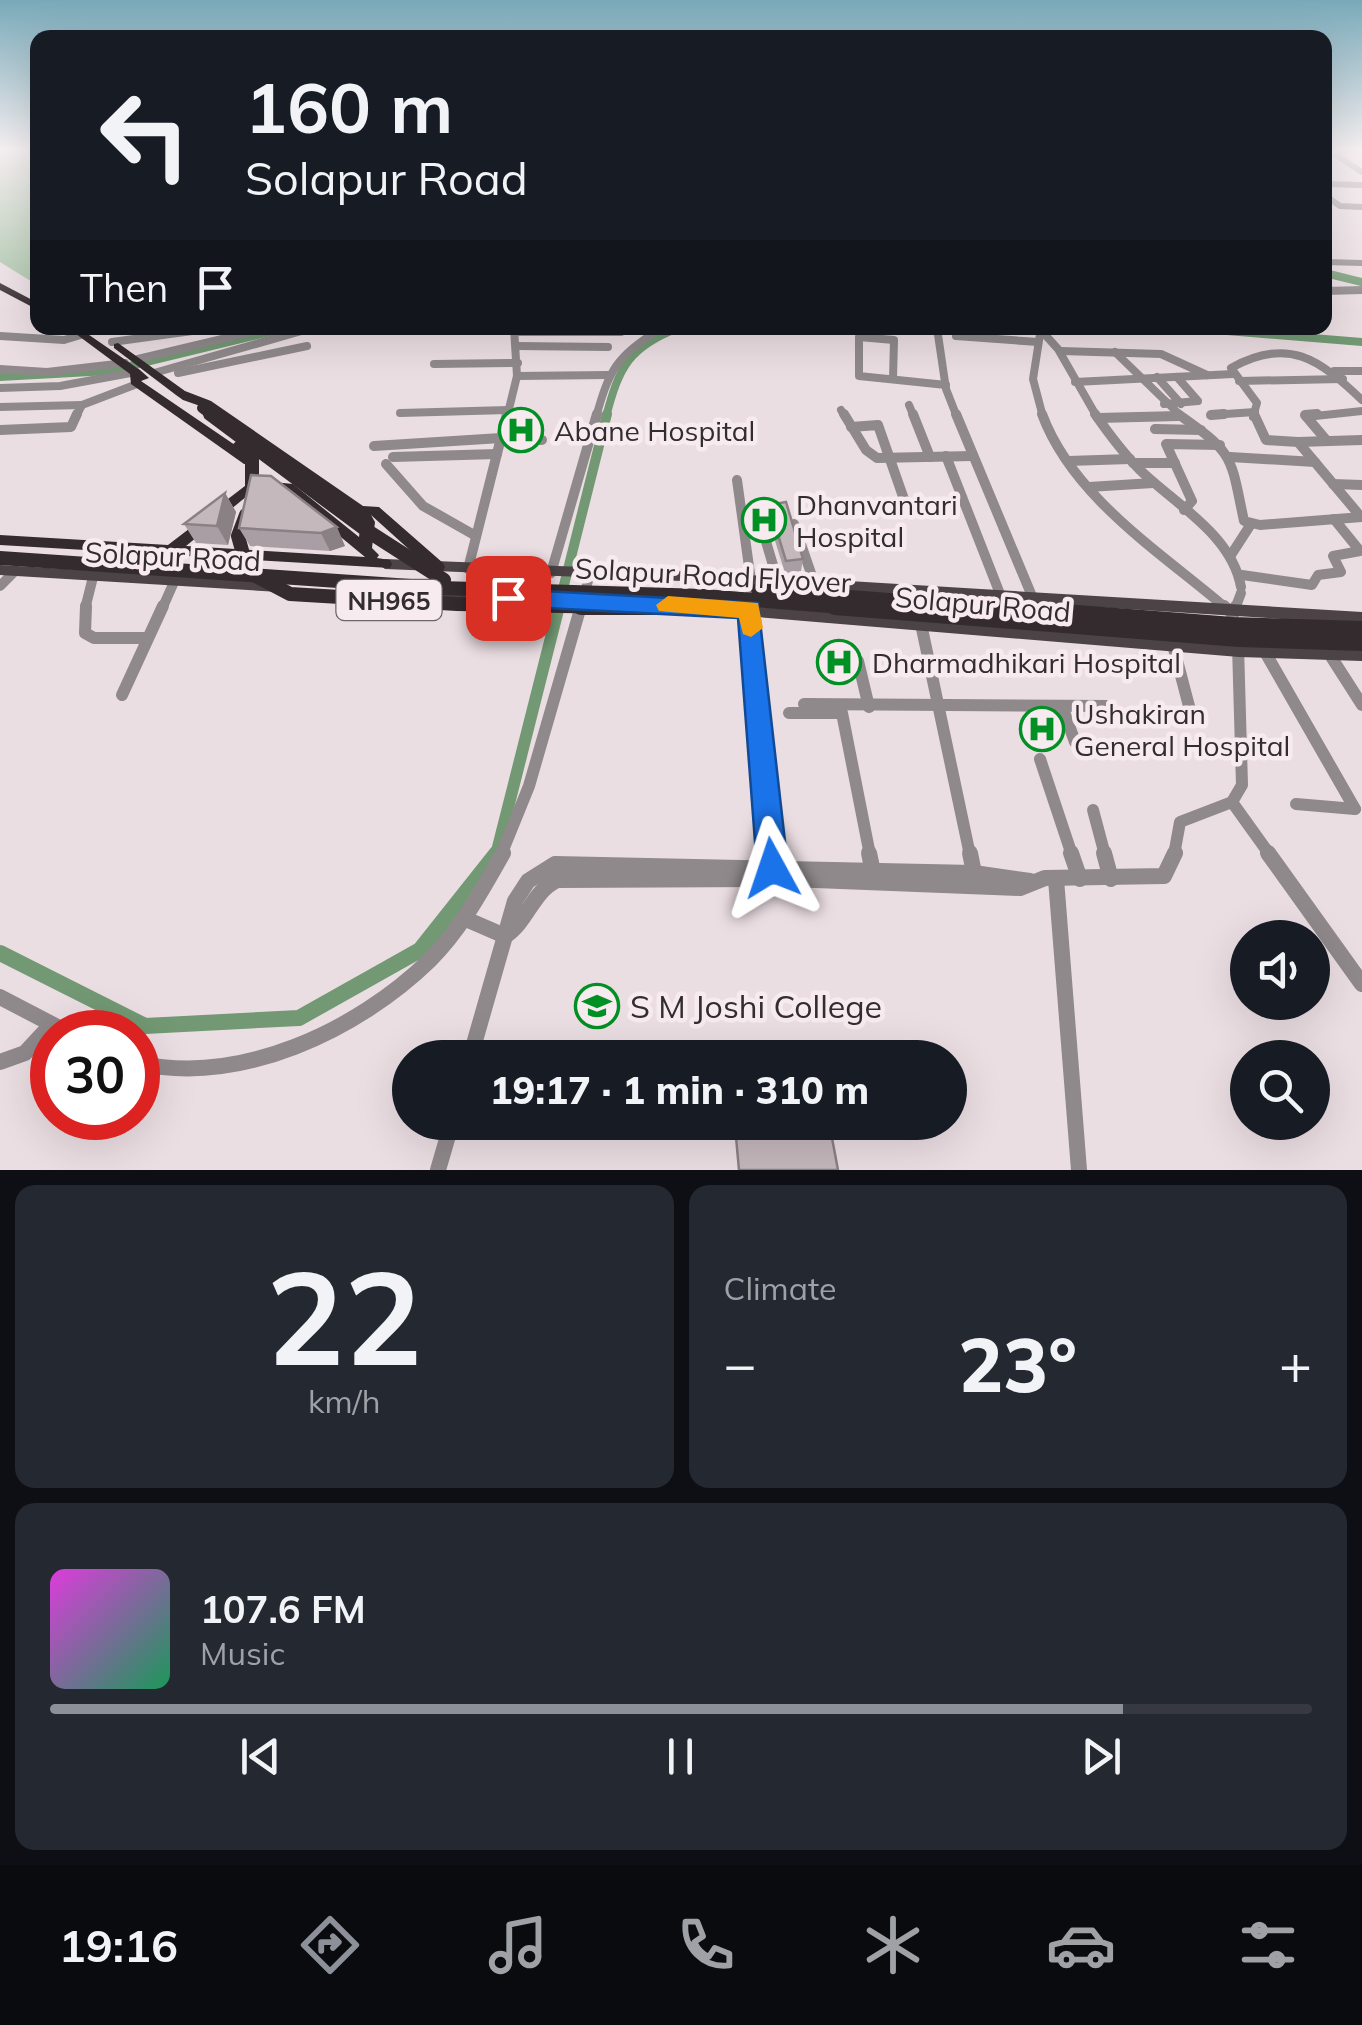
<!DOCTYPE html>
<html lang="en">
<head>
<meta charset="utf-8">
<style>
  :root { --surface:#171b24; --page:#242831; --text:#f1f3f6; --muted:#9ea1a6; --line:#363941; --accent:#8c9099 }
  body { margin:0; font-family:Mulish,sans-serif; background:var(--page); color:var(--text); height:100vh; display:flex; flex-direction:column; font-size:38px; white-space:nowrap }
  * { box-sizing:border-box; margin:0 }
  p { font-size:32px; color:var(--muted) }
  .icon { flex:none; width:55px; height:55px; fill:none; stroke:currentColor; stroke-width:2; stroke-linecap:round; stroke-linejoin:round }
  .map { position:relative; height:1170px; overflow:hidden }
  .drawer { display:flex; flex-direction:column; gap:15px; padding:15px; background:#0d0f14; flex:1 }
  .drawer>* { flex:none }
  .top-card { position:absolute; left:30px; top:30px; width:1302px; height:305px; border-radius:20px; box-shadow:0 10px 40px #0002; background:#171b24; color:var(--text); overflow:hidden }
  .controls { position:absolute; left:1230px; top:920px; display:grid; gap:20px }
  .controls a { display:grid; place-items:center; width:100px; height:100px; border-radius:50%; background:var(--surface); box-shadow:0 10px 40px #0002; font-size:50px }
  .speed { position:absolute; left:30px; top:1010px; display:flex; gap:20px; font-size:50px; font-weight:700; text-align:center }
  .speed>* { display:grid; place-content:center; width:130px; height:130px; border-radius:50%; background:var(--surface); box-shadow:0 10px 40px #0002; line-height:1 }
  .speed .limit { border:15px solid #d22; background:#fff; color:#111 }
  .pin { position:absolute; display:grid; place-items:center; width:85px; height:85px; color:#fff; margin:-42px; border-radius:20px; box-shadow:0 5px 15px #0006 }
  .me { position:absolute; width:110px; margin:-55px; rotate:355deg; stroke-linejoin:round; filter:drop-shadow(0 0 8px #0008) }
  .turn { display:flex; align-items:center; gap:35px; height:210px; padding:0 50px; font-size:45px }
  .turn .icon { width:130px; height:130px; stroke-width:2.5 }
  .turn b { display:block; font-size:70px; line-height:85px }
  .then { display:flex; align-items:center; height:95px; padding:0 50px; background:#0003; gap:20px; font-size:38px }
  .big { font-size:75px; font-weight:800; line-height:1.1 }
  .drawer .tile { flex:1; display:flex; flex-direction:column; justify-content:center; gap:15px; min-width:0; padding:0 35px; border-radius:20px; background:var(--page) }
  .drawer .dial { align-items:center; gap:0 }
  .dial b { font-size:130px; line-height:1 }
  .song { display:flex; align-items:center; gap:30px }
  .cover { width:120px; height:120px; border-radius:15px; background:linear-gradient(135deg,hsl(300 70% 55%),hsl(150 70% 35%)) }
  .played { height:10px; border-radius:5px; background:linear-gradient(90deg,var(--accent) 85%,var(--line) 85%) }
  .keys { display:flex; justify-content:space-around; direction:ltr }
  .heat { display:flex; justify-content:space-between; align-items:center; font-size:55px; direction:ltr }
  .drawer .tiles { flex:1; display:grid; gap:15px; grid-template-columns:1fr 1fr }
  .tile:last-child { grid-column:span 2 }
  .trip { position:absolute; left:392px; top:1040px; width:575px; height:100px; border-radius:50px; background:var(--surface); box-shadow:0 10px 40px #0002; font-weight:800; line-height:100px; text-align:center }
  .tabs { display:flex; height:160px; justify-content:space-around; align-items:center; background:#090b0e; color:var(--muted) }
  .tabs .icon { width:70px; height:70px }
  .tabs .selected { color:var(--accent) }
  .tabs b { font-size:45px; color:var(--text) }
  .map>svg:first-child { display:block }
</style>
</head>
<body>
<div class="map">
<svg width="1362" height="1170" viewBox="0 0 1362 1170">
  <rect width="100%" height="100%" fill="#ebdee3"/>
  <!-- green -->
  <path fill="#a8c5a8" d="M0,149H37V285L0,262Z"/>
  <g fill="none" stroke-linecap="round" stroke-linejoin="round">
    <!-- canal-far3 -->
    <g stroke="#729973" stroke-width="8">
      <path d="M1325,273L1362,282"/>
      <path d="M1191,328L1362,342"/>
      <path d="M0,377L109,371L286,328"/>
      <path d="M606,417C619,367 629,347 678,328"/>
    </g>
    <!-- canal-far2 -->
    <path stroke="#729973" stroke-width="10" d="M558,609L607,414"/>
    <!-- canal-far1 -->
    <path stroke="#729973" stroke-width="12" d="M496,855L559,606"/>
    <!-- canal -->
    <path stroke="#729973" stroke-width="16" d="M0,953L145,1026L299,1018L420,950L497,853"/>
    <!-- minor-far4 -->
    <g stroke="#8f898b" stroke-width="6">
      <path d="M1334,154L1362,172"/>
      <path d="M1325,184L1362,185"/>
      <path d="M1330,199L1340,206L1362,207"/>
      <path d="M1325,262L1362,263"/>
    </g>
    <!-- minor-far3 -->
    <g stroke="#8f898b" stroke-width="8">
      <path d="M1325,291L1362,290"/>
      <path d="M937,328L946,389L957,417"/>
      <path d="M1039,328L1058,349L1097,417"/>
      <path d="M1041,328L1033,379L1043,417"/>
      <path d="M514,332H621"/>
      <path d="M0,336L64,340L84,334"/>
      <path d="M956,336L1038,342"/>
      <path d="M112,342L214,328"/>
      <path d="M516,346L608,347"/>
      <path d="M1061,351L1161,354L1207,375"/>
      <path d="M1115,352L1182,417"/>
      <path d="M138,359L268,328"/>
      <path d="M434,364L518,363"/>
      <path d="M0,369L47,372L125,363"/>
      <path d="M1334,371H1362"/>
      <path d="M154,373L312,328"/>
      <path d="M178,373L307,346"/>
      <path d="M517,376L608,375"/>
      <path d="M1157,377L1181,404"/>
      <path d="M893,379L894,340L859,337V376L946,385"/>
      <path d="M1239,381L1343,379"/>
      <path d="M1075,382L1233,374"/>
      <path d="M0,388L60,386L136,372"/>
      <path d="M1164,404L1198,401L1177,377"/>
      <path d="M82,405L137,384"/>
      <path d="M909,405L914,417"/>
      <path d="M0,407L82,405L76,417"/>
      <path d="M841,410L845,417"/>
      <path d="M400,413L508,410"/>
      <path d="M1211,415L1255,412"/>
      <path d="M507,417L517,376L514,328"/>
      <path d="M596,417C610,368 616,358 658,330"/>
      <path d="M1154,417L1179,416"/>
      <path d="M1253,417L1257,403L1231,368C1288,336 1319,359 1362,400"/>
      <path d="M1306,417L1362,411"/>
    </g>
    <!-- minor-far2 -->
    <g stroke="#8f898b" stroke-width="10">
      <path d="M844,414L866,450L877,458L973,456"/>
      <path d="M913,414L930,457"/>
      <path d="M956,414L1034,601"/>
      <path d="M1042,414C1073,498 1162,553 1227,609"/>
      <path d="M1095,414C1109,434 1123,453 1140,470C1175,504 1232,535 1241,587"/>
      <path d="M1178,414C1235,454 1230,455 1244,521L1260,525L1362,517"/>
      <path d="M1254,414L1266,440L1298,442L1361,517"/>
      <path d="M1317,414L1305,415L1327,441"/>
      <path d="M1211,415L1224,414"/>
      <path d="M1098,418L1179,416"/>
      <path d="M851,427L878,425L906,505"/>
      <path d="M1155,429L1201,430"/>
      <path d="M0,430L71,427L77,414"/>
      <path d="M501,439L542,440"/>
      <path d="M1298,442L1362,440"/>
      <path d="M374,446L501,438"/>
      <path d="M946,456L1002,599"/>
      <path d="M393,457L497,454"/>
      <path d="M1230,457L1315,462"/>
      <path d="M1068,461L1130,459"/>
      <path d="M1133,463H1175"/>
      <path d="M386,464L423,506L476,536"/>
      <path d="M737,480L751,581L750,609"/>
      <path d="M1333,484L1362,485"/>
      <path d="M1089,487L1153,483"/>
      <path d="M1184,510L1192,501L1166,444L1220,445"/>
      <path d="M759,518L778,582"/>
      <path d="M794,524L815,585"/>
      <path d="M1231,555L1251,524"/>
      <path d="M468,569L507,414"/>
      <path d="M551,573L597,414"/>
      <path d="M1242,575L1312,585L1318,575L1341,572L1333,556L1360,551L1334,519"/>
      <path d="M0,586L15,571"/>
      <path d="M85,609L93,577"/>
      <path d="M162,609L174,582"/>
      <path d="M580,609L590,574"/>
      <path d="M1235,609L1241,593"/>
    </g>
    <!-- minor-far1 -->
    <g stroke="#8f898b" stroke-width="12">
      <path d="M86,606L85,633L94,638H145"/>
      <path d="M750,606L771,855"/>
      <path d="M1224,606L1231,612"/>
      <path d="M1232,618L1236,606"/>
      <path d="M921,624L970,855"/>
      <path d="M1173,645L1190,710"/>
      <path d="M1265,652L1355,809"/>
      <path d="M1330,655L1362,705"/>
      <path d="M858,661L869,707"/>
      <path d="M122,695L163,606"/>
      <path d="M804,704L1109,706"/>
      <path d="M1062,706L1075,742"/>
      <path d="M789,713H842L870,855"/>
      <path d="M1040,759L1072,855"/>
      <path d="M1232,802L1270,855"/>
      <path d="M1296,804L1355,809"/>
      <path d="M1093,810L1105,855"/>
      <path d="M501,855L529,786L581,606"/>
      <path d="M1174,855L1180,822L1232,802L1242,785L1238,646"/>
    </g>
    <!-- minor -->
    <g stroke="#8f898b" stroke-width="16">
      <path d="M771,853L773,873"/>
      <path d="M869,853L874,877"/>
      <path d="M970,853L974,873"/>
      <path d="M1071,853L1080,879"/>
      <path d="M1104,853L1111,879"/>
      <path d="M1268,853L1362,984"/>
      <path d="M1056,879L1079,1170"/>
      <path d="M468,920L505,936"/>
      <path d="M505,936C528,921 532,892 557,880L790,879L1020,888L1045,878L1164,876L1175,853"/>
      <path d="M0,997L67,1032"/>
      <path d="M470,1058L515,901L528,881L555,864L974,873L1030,881"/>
      <path d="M0,1062L25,1053L51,1025"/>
      <path d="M138,1063C240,1086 357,1031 430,960C461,929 482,890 503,853"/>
      <path d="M438,1170L452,1122"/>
    </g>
    <!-- major -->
    <g fill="#4b4346" fill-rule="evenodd">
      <path d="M385,559L682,571L1362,612V624L682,581L385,569L378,564Z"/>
      <path d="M0,565L279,582L286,587L279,592L0,575Z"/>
      <path d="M425,591L573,594L578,595L580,599L578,603L573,604L425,601L420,600L418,596L420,592Z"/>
      <path d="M685,601L1239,645L1362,649V661L1239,657L685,611L680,610L678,606L680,602Z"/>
    </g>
    <!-- highway -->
    <g fill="#342b2e" fill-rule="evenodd">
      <path d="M0,283L38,303V310L0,290Z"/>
      <path d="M68,328H79L140,370L149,378L141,381L254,458L255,461L254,464H244L131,384L130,374Z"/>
      <path d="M118,343L185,391L211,401L363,506L379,507L443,563L445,567L443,571H433L371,515L375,522L372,548L379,555L377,558L390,560L392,564L390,568L0,545V535L168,545L258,476L263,477L264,481L293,484L359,537L361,522L355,514L203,407L183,400L176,395L114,348V344ZM258,487L285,491L365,557L186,546Z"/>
    </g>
    <!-- highway-bridge-far2 -->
    <path stroke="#342b2e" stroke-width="10" d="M202,408L214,417"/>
    <!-- highway-bridge-far1 -->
    <g stroke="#342b2e" stroke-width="14">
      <path d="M210,414L366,530L444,580"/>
      <path d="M239,448L252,459V493"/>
      <path d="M246,515L238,536L248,572L290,594L457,604L670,608L697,600"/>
      <path d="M0,558L440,588L704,596L867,609"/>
      <path d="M758,590L1006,609"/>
    </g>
    <!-- highway-bridge -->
    <g stroke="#342b2e" stroke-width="18">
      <path d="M581,606H676"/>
      <path d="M835,606L1239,638L1362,642"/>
      <path d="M973,606L1233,626L1362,630"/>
    </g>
  </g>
  <!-- wall -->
  <g fill="#a99ea3">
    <path d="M251,475L345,546L330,551L250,546L239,528Z"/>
    <path d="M225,493L236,512L228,545L196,543L184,524Z"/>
    <path d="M769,505L803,559L801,571L785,573L768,518Z"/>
  </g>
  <!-- shaded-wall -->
  <g fill="#8a8184">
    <path d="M225,493L236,512L228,545L217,526Z"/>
    <path d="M337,527L345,546L330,551L321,533Z"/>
  </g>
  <!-- building -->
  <g fill="#c5b8bd" stroke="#8a8184" stroke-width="2.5">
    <path d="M251,475L271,476L337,527L321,533L239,528Z"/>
    <path d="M225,493L217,526L184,524Z"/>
    <path d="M786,502L803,559L786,561L769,505Z"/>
    <path d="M778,1122H829L838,1170H739L735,1126Z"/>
  </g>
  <!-- sky -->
  <linearGradient id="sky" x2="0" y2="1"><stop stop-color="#79a9b9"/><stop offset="0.48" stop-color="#f6f0f2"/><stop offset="1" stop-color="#f6f0f2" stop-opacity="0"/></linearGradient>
  <rect width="1362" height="312" fill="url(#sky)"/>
  <!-- route -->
  <path fill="#1a73e8" stroke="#114b97" stroke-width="2.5" d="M508,589L758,603L788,868L783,879L772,884L762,879L757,868L738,618L508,606L496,598Z"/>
  <!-- slow -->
  <path fill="#f59e0b" d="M668,596L758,603L763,628L751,637L743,634L739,618L659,611L656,605Z"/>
  <!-- icons -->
  <defs>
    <symbol id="hospital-ring" viewBox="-11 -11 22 22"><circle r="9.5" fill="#f8ebf0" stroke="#009023" stroke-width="1.5"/><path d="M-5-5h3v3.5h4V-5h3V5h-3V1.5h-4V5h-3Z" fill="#009023"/></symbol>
    <symbol id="university-ring" viewBox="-11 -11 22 22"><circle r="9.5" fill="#f8ebf0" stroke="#009023" stroke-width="1.5"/><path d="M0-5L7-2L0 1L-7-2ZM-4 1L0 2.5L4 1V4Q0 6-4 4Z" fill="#009023"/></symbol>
  </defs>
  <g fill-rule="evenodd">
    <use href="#hospital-ring" x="496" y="405" width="50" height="50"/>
    <use href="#hospital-ring" x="739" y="495" width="50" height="50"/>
    <use href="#hospital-ring" x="814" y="637" width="50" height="50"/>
    <use href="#hospital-ring" x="1017" y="704" width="50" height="50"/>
    <use href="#university-ring" x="572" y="981" width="50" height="50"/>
  </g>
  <g text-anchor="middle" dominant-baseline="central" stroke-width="9" stroke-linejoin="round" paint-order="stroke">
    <!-- shield labels -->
    <rect fill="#f8ebf0" stroke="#6d6669" stroke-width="2.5" x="336.5" y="580" width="105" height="40" rx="8"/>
    <g font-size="25" font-weight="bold" fill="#322d2f">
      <text x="389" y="600">NH965</text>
    </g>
    <!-- poi labels -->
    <g font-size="28" fill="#322d2f" stroke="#f8ebf0" text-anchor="start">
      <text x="554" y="430">Abane Hospital</text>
      <text x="796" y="504">Dhanvantari<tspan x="796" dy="32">Hospital</tspan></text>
      <text x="872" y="662">Dharmadhikari Hospital</text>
      <text x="1074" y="713">Ushakiran<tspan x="1074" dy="32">General Hospital</tspan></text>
    </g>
    <!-- street labels -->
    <g font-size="28" fill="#322d2f" stroke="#f8ebf0">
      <text transform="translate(173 556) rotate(3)">Solapur Road</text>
      <text transform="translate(713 575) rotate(3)">Solapur Road Flyover</text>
      <text transform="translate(983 604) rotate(5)">Solapur Road</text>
    </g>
    <!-- near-poi labels -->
    <g font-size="32" fill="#322d2f" stroke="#f8ebf0" text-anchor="start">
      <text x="630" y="1006">S M Joshi College</text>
    </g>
  </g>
</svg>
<div class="controls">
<a><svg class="icon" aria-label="sound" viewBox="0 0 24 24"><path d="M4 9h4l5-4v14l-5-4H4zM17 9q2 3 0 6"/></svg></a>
<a><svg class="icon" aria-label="search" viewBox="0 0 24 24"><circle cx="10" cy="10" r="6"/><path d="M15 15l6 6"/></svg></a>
</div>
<div class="speed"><div class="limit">30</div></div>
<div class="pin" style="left:508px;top:598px;background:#d93025"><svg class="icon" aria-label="arrive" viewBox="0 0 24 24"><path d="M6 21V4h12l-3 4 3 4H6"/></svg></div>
<svg class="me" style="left:772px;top:868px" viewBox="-20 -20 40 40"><path d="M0-17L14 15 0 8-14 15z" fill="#1a73e8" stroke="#fff" stroke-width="4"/></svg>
<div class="trip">19:17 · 1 min · 310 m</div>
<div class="top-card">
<div class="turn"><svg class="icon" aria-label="left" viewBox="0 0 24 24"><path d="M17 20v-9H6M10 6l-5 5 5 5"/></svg><div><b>160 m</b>Solapur Road</div></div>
<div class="then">Then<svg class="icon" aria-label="arrive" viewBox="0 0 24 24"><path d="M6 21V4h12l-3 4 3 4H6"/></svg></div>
</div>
</div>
<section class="drawer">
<div class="tiles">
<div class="tile dial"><b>22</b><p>km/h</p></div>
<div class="tile"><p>Climate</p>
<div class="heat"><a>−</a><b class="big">23°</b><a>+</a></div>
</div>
<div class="tile">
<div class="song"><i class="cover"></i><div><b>107.6 FM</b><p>Music</p></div></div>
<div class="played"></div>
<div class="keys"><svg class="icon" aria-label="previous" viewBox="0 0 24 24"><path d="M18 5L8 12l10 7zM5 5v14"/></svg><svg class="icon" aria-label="pause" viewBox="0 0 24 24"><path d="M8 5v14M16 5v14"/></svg><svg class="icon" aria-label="next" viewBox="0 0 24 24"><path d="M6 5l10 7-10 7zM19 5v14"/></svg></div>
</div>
</div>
</section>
<nav class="tabs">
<b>19:16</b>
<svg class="icon selected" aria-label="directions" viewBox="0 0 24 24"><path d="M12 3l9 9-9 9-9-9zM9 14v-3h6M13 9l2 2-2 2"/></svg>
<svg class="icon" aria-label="music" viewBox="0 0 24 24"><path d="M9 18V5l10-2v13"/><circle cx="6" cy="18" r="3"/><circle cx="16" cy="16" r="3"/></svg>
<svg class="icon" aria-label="phone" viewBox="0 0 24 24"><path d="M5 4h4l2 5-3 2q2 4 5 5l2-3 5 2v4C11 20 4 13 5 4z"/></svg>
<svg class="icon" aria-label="climate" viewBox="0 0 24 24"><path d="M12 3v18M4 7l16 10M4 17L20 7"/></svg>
<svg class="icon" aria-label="car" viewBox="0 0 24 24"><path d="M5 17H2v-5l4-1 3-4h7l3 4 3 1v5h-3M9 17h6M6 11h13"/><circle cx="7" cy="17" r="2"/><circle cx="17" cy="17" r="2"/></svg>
<svg class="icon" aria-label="filters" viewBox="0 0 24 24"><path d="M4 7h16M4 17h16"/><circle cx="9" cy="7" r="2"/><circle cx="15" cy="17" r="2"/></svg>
</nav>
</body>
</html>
